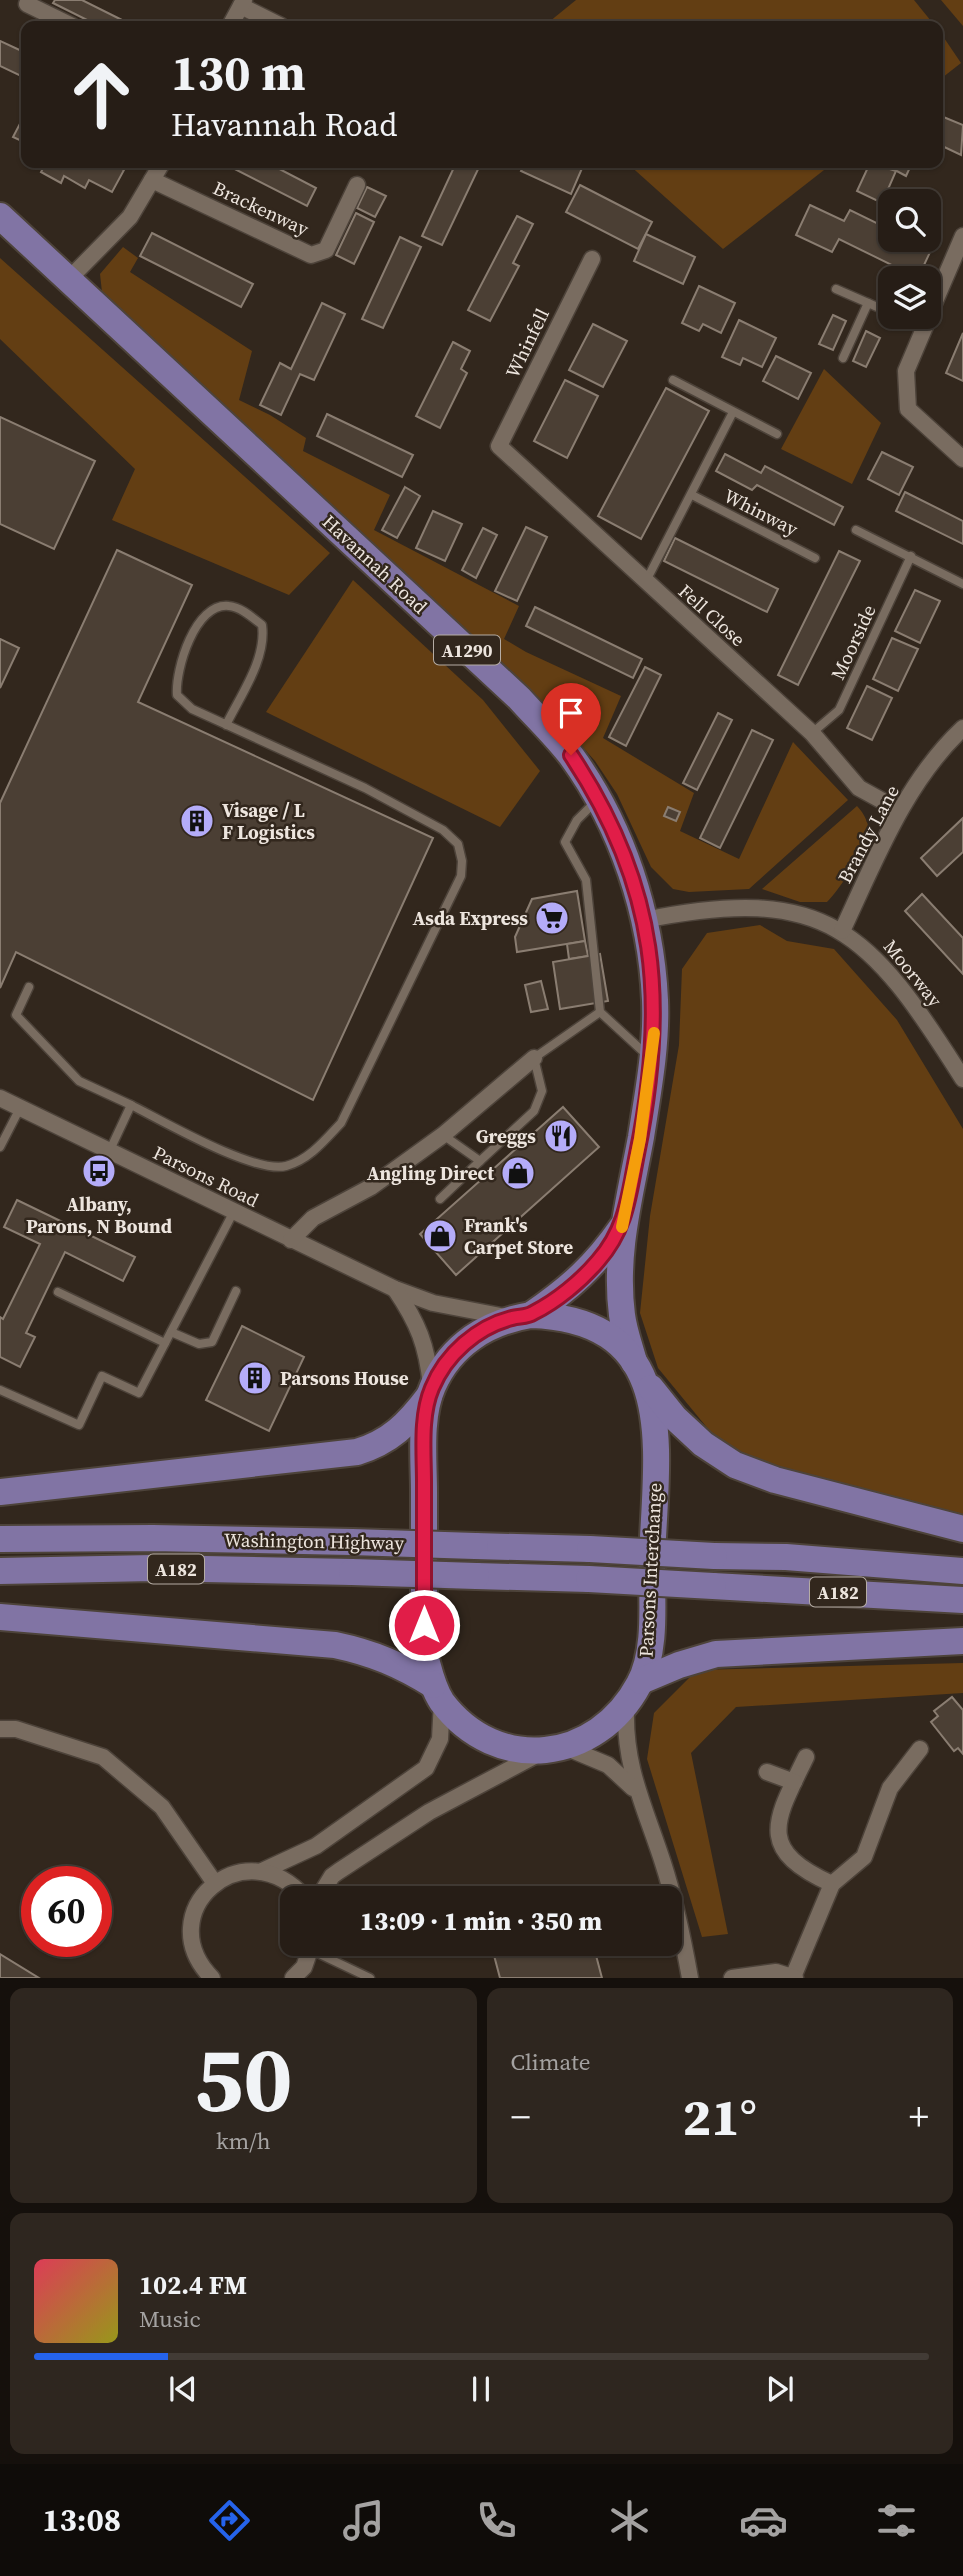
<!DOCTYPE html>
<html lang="en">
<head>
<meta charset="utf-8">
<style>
  :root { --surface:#261d16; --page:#2e261f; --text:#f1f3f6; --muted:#a4a2a1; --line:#423b35; --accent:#2563eb }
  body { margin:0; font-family:"Source Serif 4",serif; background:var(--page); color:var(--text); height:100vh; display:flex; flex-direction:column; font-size:26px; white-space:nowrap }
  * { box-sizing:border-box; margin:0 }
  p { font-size:23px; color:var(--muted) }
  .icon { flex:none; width:38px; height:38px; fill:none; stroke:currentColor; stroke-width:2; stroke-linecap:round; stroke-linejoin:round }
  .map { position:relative; height:1978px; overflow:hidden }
  .panel { display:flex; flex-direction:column; gap:10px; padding:10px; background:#15100c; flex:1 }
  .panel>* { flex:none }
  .top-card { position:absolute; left:21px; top:21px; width:922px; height:147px; border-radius:14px; box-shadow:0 2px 5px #0004,0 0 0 2px var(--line); background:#261d16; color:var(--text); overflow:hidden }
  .buttons { position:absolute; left:878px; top:189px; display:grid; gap:14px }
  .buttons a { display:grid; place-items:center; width:63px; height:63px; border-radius:14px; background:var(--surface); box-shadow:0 2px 5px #0004,0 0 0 2px var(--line); font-size:35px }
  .speed { position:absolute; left:21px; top:1866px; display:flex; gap:14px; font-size:35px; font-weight:700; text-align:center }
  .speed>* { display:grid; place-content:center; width:91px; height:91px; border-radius:50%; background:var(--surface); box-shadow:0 2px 5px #0004,0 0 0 2px var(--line); line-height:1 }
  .speed .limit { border:10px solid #d22; background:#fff; color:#111 }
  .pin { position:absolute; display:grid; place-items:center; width:60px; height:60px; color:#fff; margin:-72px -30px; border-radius:50% 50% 50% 0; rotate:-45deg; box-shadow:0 0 7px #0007 }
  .pin .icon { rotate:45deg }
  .me { position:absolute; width:77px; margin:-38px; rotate:0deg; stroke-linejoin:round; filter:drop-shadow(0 0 5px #0008) }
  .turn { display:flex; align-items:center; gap:24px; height:147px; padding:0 35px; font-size:32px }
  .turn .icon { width:91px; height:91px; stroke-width:2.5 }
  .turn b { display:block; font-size:49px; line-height:60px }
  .big { font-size:52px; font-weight:800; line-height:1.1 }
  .panel .card { flex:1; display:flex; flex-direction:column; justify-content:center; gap:10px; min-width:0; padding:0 24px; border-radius:14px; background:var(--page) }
  .panel .dial { align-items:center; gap:0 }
  .dial b { font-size:91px; line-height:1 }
  .song { display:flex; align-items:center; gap:21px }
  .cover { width:84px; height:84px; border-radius:10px; background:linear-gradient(135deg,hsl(350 70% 55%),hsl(60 70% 35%)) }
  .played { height:7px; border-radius:4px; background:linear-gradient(90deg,var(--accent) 15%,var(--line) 15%) }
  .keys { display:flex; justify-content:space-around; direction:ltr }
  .heat { display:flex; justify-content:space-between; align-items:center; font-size:38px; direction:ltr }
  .panel .tiles { flex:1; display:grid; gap:10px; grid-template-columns:1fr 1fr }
  .card:last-child { grid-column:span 2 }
  .trip { position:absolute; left:280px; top:1886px; width:402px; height:70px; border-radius:14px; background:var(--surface); box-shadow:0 2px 5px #0004,0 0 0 2px var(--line); font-weight:800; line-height:70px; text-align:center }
  .tab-bar { display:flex; height:112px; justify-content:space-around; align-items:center; background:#0f0c09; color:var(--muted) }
  .tab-bar .icon { width:49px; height:49px }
  .tab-bar .current { color:var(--accent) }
  .tab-bar b { font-size:32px; color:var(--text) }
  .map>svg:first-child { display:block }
</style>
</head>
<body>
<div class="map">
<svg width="963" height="1978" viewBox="0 0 963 1978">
  <rect width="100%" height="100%" fill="#32271d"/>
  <!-- green -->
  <g fill="#633e13">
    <path d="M576,0H914L935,26H544Z"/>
    <path d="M941,0H963V26Z"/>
    <path d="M938,29L961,63L938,81Z"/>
    <path d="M627,163H833L723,249Z"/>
    <path d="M123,247L138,258L130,272L252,351L239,400L270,415L306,438L303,451L390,495L374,530L519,606L504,639L526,652L621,696L603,738L694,793L680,831L739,859L793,742L848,800L749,889L689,892L673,889L651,867L617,794L595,761L538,697L102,292L100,274Z"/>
    <path d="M0,258L330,553L289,595L112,520L135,469L0,339Z"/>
    <path d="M824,369L881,423L852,484L781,449Z"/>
    <path d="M353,580L483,700L540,771L500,827L266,712Z"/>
    <path d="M857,806C864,813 871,826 868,836C864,853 839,890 827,902H800L762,889Z"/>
    <path d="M760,925L787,941L834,949L897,1020L963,1129V1514L948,1513L767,1464L718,1441L658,1368L640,1313L650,1216L679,1045L682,969L707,933Z"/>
    <path d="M963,1663V1693L736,1707L691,1753L728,1934L702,1937L647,1759L654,1713L697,1670Z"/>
  </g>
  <!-- building -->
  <g fill="#4b3f34" stroke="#8a7d71" stroke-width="2">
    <path d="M55,0H82L128,23L126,26H99L53,3Z"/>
    <path d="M0,41L26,53V63L21,76L0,66Z"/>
    <path d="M24,116L26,117V143L13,137Z"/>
    <path d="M941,116L963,125L961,155L938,144V124Z"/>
    <path d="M46,163H88L95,166L97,163H110L124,170L112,192L89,180L85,188L64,176L61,183L41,172Z"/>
    <path d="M223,163H268L316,188L307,206Z"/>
    <path d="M456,163H481L442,245L422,236Z"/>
    <path d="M525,163H576L583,166L571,194L521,171Z"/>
    <path d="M870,163L896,171L882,203L857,191Z"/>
    <path d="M882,163H912L906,176Z"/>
    <path d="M580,185L652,222L638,249L566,212Z"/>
    <path d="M367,187L386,196L375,217L357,208Z"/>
    <path d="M810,205L844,221L850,210L891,230V240H911L931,250L918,278L839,239L832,252L796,235Z"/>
    <path d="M356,213L374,222L354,264L336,255Z"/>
    <path d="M517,216L533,224L513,263L519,266L490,321L468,310Z"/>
    <path d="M152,233L253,284L241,307L140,256Z"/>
    <path d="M646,234L695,257L683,284L634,261Z"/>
    <path d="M400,237L421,247L383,328L362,319Z"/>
    <path d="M699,286L735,303L721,333L703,324L699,331L682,323Z"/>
    <path d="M322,303L345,314L314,380L300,374L281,415L260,405L280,363L291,369Z"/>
    <path d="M833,315L846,321L833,350L819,344Z"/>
    <path d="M739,320L776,338L762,367L743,358L740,365L722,357Z"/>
    <path d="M593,324L627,341L603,387L569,370Z"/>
    <path d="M866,331L880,338L866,367L853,361Z"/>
    <path d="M963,333V381L946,373Z"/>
    <path d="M453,342L470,351L461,369L467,373L440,428L416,416Z"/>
    <path d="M776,356L811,373L798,399L763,381Z"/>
    <path d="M565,380L598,396L567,458L534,441Z"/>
    <path d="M666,388L709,411L641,539L598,516Z"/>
    <path d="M327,414L413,455L402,477L317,436Z"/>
    <path d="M0,417L95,461L54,549L0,524Z"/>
    <path d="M882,452L913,467L899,495L868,479Z"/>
    <path d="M725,454L761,473L765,466L843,507L834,525L757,485L752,490L716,471Z"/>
    <path d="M405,487L420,496L397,538L382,530Z"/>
    <path d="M905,492L963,521V544L896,511Z"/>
    <path d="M433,511L462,524L445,561L416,548Z"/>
    <path d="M526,527L547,537L517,601L495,591Z"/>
    <path d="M483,528L497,535L476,578L462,570Z"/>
    <path d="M675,538L778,589L767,612L664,561Z"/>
    <path d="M117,550L192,585L138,702L433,838L313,1100L16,952L0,988V803Z"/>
    <path d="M839,551L860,561L798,685L778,675Z"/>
    <path d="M915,590L940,601L920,643L895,631Z"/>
    <path d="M535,607L642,659L633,678L526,626Z"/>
    <path d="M892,638L918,649L898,691L873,679Z"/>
    <path d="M0,639L19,648L0,688Z"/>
    <path d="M645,667L661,675L626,746L609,737Z"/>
    <path d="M867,686L892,698L872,740L847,728Z"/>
    <path d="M718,713L732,720L697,790L683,783Z"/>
    <path d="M752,730L773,740L720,848L700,838Z"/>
    <path d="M668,807L680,812L676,821L664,816Z"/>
    <path d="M963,818V852L937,876L921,858Z"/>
    <path d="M577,891L585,941L517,952L515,937L532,899Z"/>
    <path d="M922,894L963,938V974L905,911Z"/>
    <path d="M585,941L588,956L569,959L567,944Z"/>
    <path d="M600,954L608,1001L560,1009L553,962Z"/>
    <path d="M541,981L548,1009L531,1012L525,985Z"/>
    <path d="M563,1107L599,1147L456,1275L420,1234Z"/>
    <path d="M17,1200L135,1257L123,1281L65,1252L26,1333L35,1337L20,1367L0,1357V1317L3,1319L40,1244L4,1227Z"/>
    <path d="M242,1326L304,1357L269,1431L206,1400Z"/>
    <path d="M952,1697L963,1710V1754L958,1748L954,1751L931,1722L938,1716L934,1711Z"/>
    <path d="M578,1888L581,1899H538L565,1891Z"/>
    <path d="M491,1944H593L602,1978H500Z"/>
    <path d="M0,1954L39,1978H0Z"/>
  </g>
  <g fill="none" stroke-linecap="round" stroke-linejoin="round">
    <defs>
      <g id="lane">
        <path d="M836,289L891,313"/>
        <path d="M899,317L924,328"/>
        <path d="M843,358L868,303"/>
        <path d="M673,380L777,434"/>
        <path d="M692,495L815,558"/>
        <path d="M856,530L963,584"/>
        <path d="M645,583L733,412"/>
        <path d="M812,733L839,710L911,556"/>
        <path d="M595,802L577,820L565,842L586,880L600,1012L648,1056"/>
        <path d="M29,987L16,1015L79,1081L131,1105"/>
        <path d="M443,1135L480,1161L534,1111L542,1091L534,1058L600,1012"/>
        <path d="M0,1147L20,1108"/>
        <path d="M109,1152L131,1105C163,1121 254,1174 286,1166C309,1160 325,1140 341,1123L461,876L462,861L458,844L443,830L365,788L192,709L177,695C175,670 195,602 229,606C241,607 253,618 262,625C267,659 240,696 226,725"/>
        <path d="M440,1199L480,1161"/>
        <path d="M58,1292L165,1343"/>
        <path d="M171,1332L199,1344L212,1342L236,1291"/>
        <path d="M0,1390L79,1425L102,1376L139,1393L233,1213"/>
        <path d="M311,1950L370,1978"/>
      </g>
      <g id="street">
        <path d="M29,0L27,4L72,26"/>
        <path d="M241,6L281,26"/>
        <path d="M230,26L244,0"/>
        <path d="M152,180L311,255L326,250L357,185"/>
        <path d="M592,259L499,446L812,733L859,788L899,810"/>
        <path d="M69,279L130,217L162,163"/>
        <path d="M929,315L963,236"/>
        <path d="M929,317L906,371L908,409L963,459"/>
        <path d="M644,920C827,883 869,930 963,1079"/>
        <path d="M842,931C875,861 905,782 963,728"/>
        <path d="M0,1098L395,1289L433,1303L506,1317"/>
        <path d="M291,1240L313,1218L371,1187L443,1135L534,1058"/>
        <path d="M395,1289C418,1323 427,1345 431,1386"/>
        <path d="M626,1708C624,1768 645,1807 663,1863C675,1900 683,1939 690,1978"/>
        <path d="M0,1729H16L103,1757L162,1807L214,1882"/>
        <path d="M565,1747L608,1765L633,1788"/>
        <path d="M806,1757C775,1821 755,1849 832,1884"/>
        <path d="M767,1772L794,1782"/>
        <path d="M262,1871L316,1846L426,1768L440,1739L442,1701"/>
        <path d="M318,1899L332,1876L339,1871L429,1812L540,1753"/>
        <path d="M793,1977L832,1884L864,1857L890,1788L920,1749"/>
        <path d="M212,1978C148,1913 244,1826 306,1899"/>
        <path d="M293,1978L304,1967L312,1944"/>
        <path d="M732,1978L776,1972L795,1978"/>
      </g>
      <g id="primary">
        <path d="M0,216L519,698C536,717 556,736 572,757C622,826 651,914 655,1000C657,1045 648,1092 641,1137C630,1197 614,1254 622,1315C624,1331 630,1347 634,1362"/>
        <path d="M531,1315C682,1320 656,1451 652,1558C651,1597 658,1649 639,1684C597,1763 497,1775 442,1702C432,1687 429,1669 424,1652C424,1599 424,1545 424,1492C424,1460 419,1417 433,1386C451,1345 487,1322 531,1315Z"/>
        <path d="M531,1315C570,1288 595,1266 622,1227"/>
        <path d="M651,1388L675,1418L703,1444L735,1465L775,1480L963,1529"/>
        <path d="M0,1492L357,1452C390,1442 408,1424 429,1396"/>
        <path d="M0,1539L153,1538L352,1542"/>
        <path d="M475,1546L590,1549"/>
        <path d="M714,1556L786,1557L963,1571"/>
        <path d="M0,1571L153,1568L352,1572"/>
        <path d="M476,1576L589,1579"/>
        <path d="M713,1586L963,1600"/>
        <path d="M0,1617L335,1645C373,1653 401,1665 433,1685"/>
        <path d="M641,1681L679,1665L716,1654L963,1641"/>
      </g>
    </defs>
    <!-- lane casing -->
    <use href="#lane" stroke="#4d433a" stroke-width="11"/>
    <!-- street casing -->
    <use href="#street" stroke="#4d433a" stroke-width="19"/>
    <!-- primary casing -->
    <use href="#primary" stroke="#4d433a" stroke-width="30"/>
    <!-- lane -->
    <use href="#lane" stroke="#796c60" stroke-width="8"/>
    <!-- street -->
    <use href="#street" stroke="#796c60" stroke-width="16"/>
    <!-- primary -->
    <use href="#primary" stroke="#8174a4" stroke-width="26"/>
    <defs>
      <g id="primary-bridge">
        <path d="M352,1542L475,1546"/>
        <path d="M590,1549L714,1556"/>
        <path d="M352,1572L476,1576"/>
        <path d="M589,1579L713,1586"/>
      </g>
    </defs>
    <!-- primary-bridge casing -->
    <use href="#primary-bridge" stroke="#4d433a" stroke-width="30" stroke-linecap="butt"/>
    <!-- primary-bridge -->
    <use href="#primary-bridge" stroke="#8174a4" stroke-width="26"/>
  </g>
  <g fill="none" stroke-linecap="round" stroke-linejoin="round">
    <defs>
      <path id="route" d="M424,1625C424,1578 424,1530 424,1482C424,1453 420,1416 432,1388C446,1354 477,1327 512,1318C519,1316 527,1317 533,1313C557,1301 581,1281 598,1261C627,1228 629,1194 637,1154C668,1003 658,886 571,755"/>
    </defs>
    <!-- route casing -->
    <use href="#route" stroke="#92132f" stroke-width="18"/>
    <!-- route -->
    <use href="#route" stroke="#e11d48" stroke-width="12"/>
    <!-- slow -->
    <path stroke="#f59e0b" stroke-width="12" d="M622,1227L640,1139L654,1033"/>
  </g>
  <!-- icons -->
  <defs>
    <symbol id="building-disc" viewBox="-11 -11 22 22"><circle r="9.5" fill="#b4acf9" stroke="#32271d"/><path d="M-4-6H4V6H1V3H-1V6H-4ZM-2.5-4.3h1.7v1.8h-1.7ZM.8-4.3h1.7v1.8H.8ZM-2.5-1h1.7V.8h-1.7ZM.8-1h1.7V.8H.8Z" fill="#111"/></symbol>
    <symbol id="supermarket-disc" viewBox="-11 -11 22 22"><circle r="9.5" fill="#b4acf9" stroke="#32271d"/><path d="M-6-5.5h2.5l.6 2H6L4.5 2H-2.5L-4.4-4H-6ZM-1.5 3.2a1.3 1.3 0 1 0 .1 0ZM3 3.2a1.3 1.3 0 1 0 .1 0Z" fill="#111"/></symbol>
    <symbol id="restaurant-disc" viewBox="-11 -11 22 22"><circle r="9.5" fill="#b4acf9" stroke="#32271d"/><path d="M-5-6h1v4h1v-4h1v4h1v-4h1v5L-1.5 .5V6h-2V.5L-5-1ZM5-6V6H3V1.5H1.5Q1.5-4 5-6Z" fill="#111"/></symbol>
    <symbol id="bus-disc" viewBox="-11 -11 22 22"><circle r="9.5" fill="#b4acf9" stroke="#32271d"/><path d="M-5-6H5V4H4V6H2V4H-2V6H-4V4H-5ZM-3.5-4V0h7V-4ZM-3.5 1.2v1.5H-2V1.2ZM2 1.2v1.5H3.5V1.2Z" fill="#111"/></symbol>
    <symbol id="shop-disc" viewBox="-11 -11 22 22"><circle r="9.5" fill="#b4acf9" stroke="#32271d"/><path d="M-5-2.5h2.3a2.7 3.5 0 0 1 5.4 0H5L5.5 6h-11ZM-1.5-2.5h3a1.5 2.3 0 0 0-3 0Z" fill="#111"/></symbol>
  </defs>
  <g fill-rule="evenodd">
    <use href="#building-disc" x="178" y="802" width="38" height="38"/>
    <use href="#supermarket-disc" x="533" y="899" width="38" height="38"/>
    <use href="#restaurant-disc" x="542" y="1117" width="38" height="38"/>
    <use href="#bus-disc" x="80" y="1152" width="38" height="38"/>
    <use href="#shop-disc" x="499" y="1154" width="38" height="38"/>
    <use href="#shop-disc" x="421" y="1217" width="38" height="38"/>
    <use href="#building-disc" x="236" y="1359" width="38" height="38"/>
  </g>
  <g text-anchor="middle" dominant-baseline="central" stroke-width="5" stroke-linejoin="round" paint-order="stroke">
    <!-- shield labels -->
    <g fill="#32271d" stroke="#b5aca4" stroke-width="2">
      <rect x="434" y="635.5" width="66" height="29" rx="5"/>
      <rect x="148" y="1554.5" width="56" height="29" rx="5"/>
      <rect x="810" y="1577.5" width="56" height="29" rx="5"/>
    </g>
    <g font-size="18" font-weight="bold" fill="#ede5de">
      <text x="467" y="650">A1290</text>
      <text x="176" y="1569">A182</text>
      <text x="838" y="1592">A182</text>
    </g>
    <!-- street labels -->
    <g font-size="19" fill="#ede5de" stroke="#32271d">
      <text transform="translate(261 208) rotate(25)">Brackenway</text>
      <text transform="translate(527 343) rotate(-64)">Whinfell</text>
      <text transform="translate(761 512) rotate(27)">Whinway</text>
      <text transform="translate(375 564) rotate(43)">Havannah Road</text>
      <text transform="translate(712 615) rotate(42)">Fell Close</text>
      <text transform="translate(853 642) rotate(-65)">Moorside</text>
      <text transform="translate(868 834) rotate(-62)">Brandy Lane</text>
      <text transform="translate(913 973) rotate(51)">Moorway</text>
      <text transform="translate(206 1176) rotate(26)">Parsons Road</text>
      <text transform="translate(314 1541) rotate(1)">Washington Highway</text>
      <text transform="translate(650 1570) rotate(-87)">Parsons Interchange</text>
    </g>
    <!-- poi labels -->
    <g font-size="19" font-weight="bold" fill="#ede5de" stroke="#32271d" text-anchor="start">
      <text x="222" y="810">Visage / L<tspan x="222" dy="22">F Logistics</tspan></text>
      <text x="528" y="918" text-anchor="end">Asda Express</text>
      <text x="536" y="1136" text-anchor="end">Greggs</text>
      <text x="494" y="1173" text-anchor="end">Angling Direct</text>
      <text x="99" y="1204" text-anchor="middle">Albany,<tspan x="99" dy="22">Parons, N Bound</tspan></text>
      <text x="464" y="1225">Frank's<tspan x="464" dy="22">Carpet Store</tspan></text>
      <text x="280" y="1378">Parsons House</text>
    </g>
  </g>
</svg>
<div class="buttons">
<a><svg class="icon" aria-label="search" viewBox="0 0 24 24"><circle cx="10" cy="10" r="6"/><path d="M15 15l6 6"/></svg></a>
<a><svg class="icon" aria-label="layers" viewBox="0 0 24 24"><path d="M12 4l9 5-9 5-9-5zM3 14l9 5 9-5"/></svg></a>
</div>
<div class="speed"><div class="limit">60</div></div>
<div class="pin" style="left:571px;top:755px;background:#d93025"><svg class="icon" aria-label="arrive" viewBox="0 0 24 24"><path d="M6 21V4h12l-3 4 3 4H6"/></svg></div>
<svg class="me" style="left:424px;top:1625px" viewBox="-20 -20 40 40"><circle r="17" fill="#e11d48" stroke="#fff" stroke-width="3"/><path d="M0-11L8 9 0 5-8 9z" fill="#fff"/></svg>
<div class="trip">13:09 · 1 min · 350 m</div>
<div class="top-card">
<div class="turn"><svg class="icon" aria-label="ahead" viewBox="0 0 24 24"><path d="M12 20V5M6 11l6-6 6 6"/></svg><div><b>130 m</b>Havannah Road</div></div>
</div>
</div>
<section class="panel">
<div class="tiles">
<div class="card dial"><b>50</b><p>km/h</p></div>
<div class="card"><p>Climate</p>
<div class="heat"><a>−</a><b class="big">21°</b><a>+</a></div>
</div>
<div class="card">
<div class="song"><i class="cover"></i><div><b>102.4 FM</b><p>Music</p></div></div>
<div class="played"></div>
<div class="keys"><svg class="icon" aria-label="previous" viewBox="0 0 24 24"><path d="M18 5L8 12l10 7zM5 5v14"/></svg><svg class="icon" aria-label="pause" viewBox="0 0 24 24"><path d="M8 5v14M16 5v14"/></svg><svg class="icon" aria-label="next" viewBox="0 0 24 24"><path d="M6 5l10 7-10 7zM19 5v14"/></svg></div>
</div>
</div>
</section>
<nav class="tab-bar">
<b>13:08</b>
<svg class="icon current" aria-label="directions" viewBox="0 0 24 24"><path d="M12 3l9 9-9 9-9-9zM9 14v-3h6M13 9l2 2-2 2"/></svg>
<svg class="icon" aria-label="music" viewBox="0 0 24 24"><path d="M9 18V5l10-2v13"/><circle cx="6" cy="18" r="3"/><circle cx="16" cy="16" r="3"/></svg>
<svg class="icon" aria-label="phone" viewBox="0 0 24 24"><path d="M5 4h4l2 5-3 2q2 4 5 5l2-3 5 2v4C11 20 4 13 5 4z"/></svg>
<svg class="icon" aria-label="climate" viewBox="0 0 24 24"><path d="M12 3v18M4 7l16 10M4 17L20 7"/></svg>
<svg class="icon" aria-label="car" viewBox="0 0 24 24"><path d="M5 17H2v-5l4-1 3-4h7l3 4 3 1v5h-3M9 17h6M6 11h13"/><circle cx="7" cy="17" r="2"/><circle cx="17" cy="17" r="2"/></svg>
<svg class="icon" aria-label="filters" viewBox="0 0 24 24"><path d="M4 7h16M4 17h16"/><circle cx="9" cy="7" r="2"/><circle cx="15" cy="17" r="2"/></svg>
</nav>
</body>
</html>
